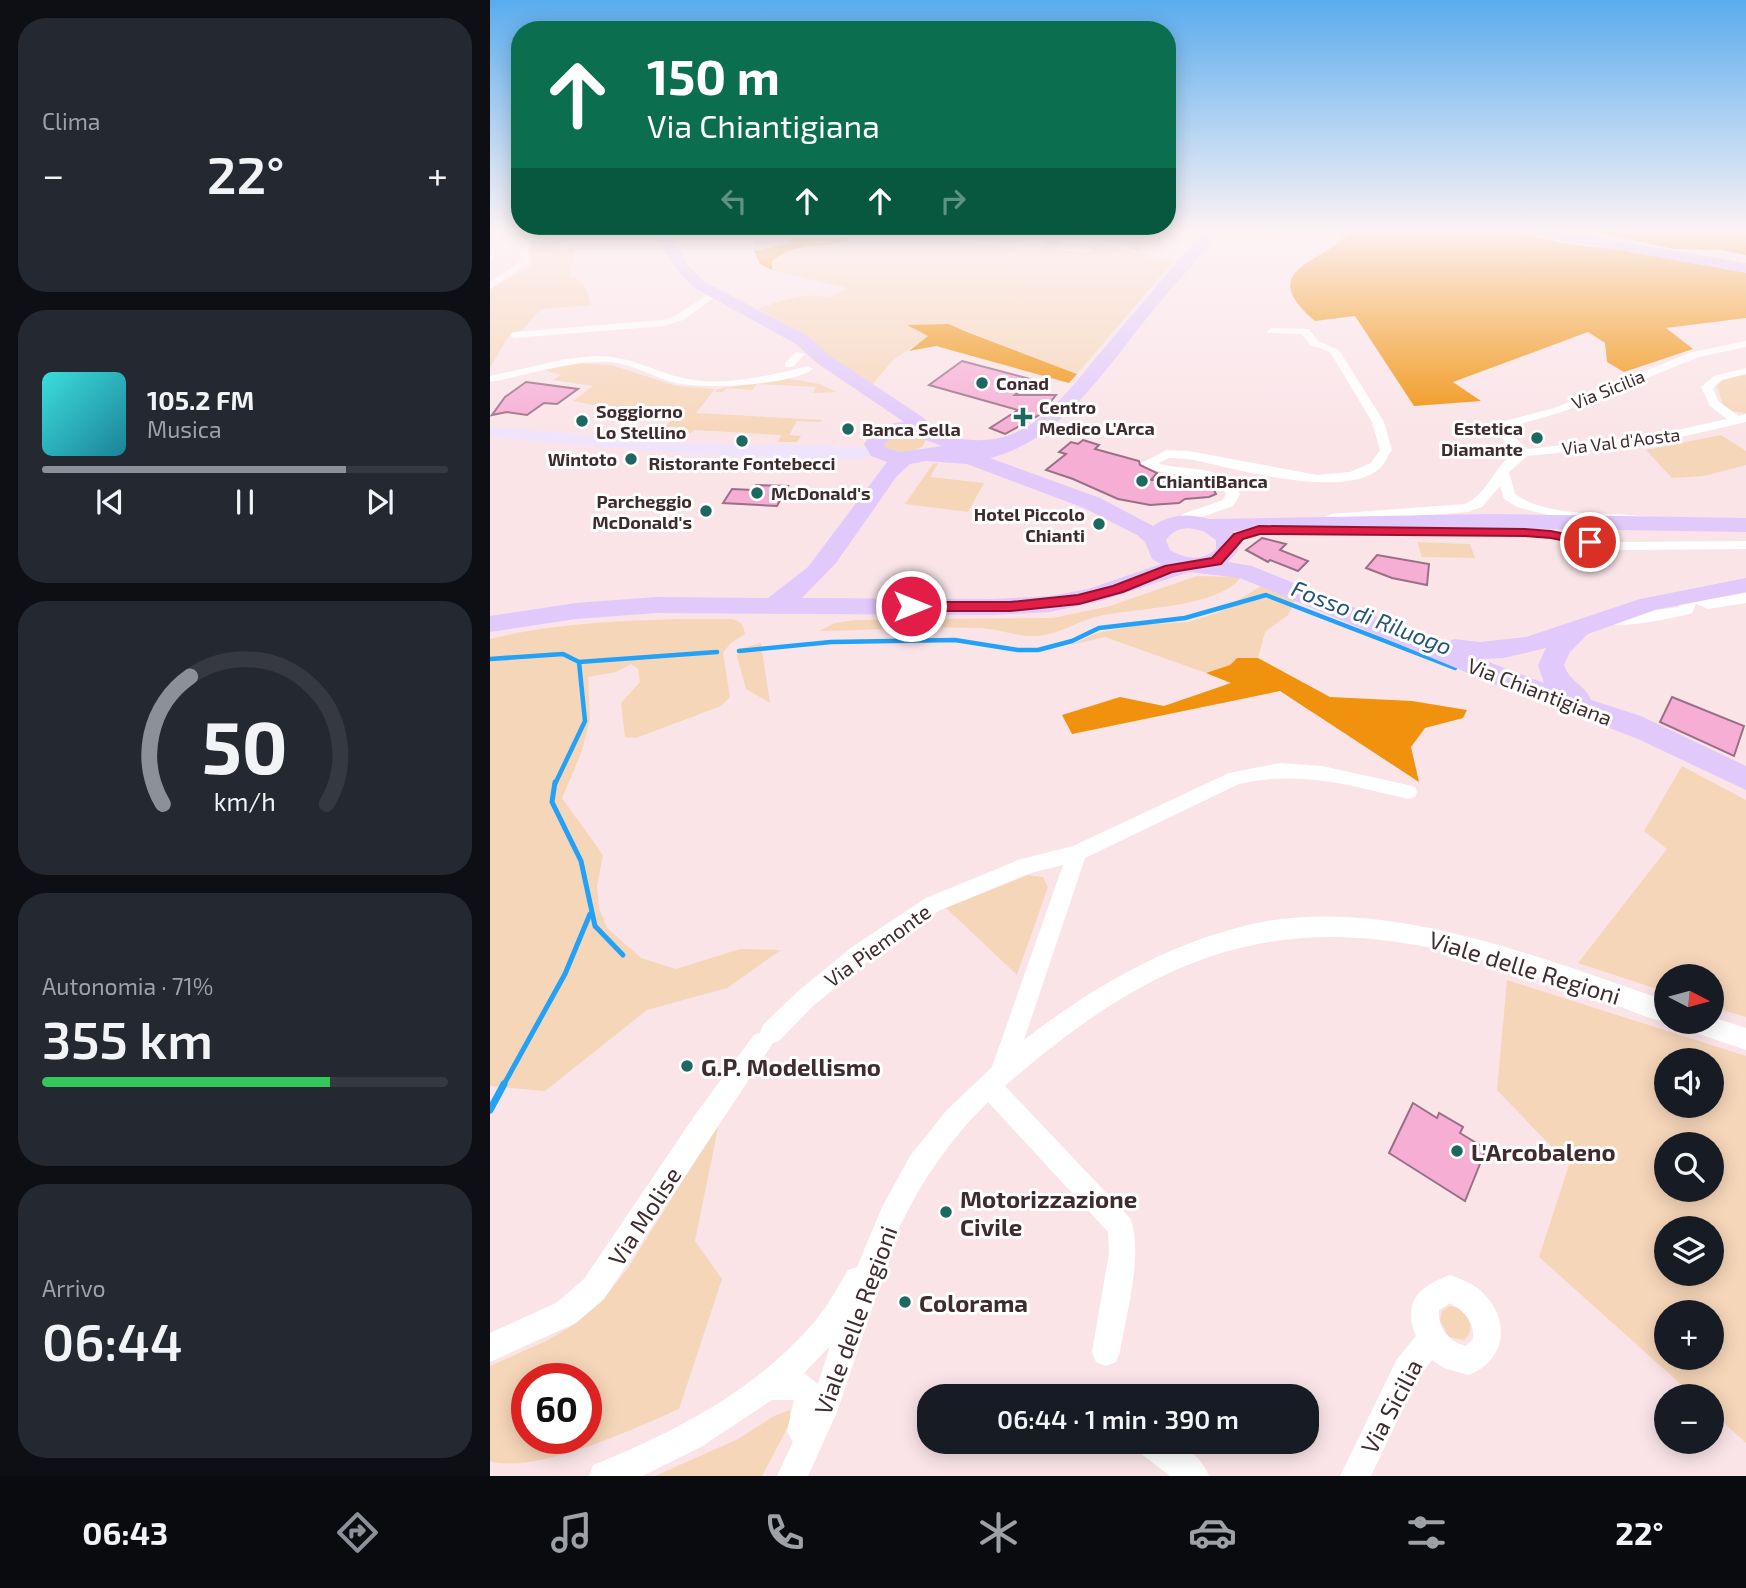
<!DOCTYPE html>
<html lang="it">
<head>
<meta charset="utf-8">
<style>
  :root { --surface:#171b24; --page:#242831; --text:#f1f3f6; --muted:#9ea1a6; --line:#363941; --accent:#8c9099 }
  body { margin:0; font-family:"Exo 2",sans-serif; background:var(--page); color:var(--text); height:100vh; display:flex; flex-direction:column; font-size:26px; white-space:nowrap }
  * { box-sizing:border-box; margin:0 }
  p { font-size:23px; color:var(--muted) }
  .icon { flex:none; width:38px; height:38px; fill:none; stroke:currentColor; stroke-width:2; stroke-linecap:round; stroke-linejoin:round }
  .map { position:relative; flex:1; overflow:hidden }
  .details { display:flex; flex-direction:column; gap:18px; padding:18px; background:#0d0f14; width:490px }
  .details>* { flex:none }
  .guide { position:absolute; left:21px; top:21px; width:665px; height:214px; border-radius:28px; box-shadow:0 4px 18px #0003; background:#0b6e4f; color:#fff; overflow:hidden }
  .needle { width:46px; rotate:96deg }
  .controls { position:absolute; left:1164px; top:964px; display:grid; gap:14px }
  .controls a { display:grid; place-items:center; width:70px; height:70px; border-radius:50%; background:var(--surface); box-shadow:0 4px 18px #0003; font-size:35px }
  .speed { position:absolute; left:21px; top:1363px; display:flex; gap:14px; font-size:35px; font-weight:700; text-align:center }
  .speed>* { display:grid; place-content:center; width:91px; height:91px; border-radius:50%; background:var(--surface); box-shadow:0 4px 18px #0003; line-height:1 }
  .speed .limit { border:10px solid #d22; background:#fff; color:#111 }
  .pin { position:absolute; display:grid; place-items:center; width:60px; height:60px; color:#fff; margin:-30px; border:4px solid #fff; border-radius:50%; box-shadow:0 2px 7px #0007 }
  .me { position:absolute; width:77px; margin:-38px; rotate:90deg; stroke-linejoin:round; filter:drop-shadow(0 0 5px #0008) }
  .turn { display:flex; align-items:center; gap:24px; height:147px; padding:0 21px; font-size:32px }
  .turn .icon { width:91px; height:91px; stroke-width:2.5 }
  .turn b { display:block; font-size:49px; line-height:60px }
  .lanes { display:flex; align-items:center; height:66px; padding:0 21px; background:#0003; justify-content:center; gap:35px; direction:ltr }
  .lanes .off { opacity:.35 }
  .big { font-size:52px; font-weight:600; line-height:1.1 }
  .details .widget { flex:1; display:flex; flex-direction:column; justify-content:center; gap:10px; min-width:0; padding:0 24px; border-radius:28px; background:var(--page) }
  .details .dial { align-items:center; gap:0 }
  .dial svg { height:182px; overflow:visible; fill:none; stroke:var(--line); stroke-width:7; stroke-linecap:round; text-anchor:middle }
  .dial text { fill:var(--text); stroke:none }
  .song { display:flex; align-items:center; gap:21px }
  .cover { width:84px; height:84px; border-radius:10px; background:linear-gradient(135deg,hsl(180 70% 55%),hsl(190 70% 35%)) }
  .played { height:7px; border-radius:4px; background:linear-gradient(90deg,var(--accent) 75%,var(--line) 75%) }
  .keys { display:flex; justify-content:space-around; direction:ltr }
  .heat { display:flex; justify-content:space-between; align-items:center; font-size:38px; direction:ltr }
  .charge { height:10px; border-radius:5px; background:linear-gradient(90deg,#34c759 71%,var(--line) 0) }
  .trip { position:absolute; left:427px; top:1384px; width:402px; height:70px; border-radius:28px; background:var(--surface); box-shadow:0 4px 18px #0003; font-weight:600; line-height:70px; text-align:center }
  .tabs { display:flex; height:112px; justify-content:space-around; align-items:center; background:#090b0e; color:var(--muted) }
  .tabs .icon { width:49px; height:49px }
  .tabs .selected { color:var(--accent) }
  .tabs b { font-size:32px; color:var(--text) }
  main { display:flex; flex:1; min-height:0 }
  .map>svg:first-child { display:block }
</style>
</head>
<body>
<main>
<section class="details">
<div class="widget"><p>Clima</p>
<div class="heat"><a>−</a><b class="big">22°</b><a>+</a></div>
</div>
<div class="widget">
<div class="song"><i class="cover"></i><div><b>105.2 FM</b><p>Musica</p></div></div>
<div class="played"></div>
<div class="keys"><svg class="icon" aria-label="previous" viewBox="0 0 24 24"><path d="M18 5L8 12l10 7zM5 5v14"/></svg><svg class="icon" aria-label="pause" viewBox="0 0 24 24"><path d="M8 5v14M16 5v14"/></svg><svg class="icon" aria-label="next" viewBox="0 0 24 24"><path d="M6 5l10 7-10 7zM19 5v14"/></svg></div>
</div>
<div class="widget dial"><svg viewBox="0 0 100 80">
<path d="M14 69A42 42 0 1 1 86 69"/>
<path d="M14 69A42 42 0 0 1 26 13" stroke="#8c9099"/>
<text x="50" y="56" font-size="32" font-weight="700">50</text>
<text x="50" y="72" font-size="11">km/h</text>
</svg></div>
<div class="widget"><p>Autonomia · 71%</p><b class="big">355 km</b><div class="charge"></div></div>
<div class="widget"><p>Arrivo</p><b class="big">06:44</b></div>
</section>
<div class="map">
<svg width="1256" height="1476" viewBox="0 0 1256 1476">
  <rect width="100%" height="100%" fill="#fae4e8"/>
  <!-- green -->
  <g fill="#f6d6b9" fill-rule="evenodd">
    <path d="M50,229H78L68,233L71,250L85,248L80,276C95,281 97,289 101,305L51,309L33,329L18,337L0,368V290L41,266L39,251L44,238L22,235Z"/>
    <path d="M265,229H640L652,243L649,252L634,245L600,238L599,234L573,231L557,239H526L505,231L473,233L467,241L547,251L568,235L572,236L566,241L574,243L568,249L598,254L604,249L598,247L605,242L682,263L587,374L459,324L423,329L439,336L403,360L382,385L339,356L317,336L268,309C289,301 317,291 340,298L357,288L282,270V261L298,249L343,245L360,237L264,251Z"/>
    <path d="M90,363L121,365L187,386L225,389L206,413L332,420L330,422L307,421L299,435L311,436L307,442H288L291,435L204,430L201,433L172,429L186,416L147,413L83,401L103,386L63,380L71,375L54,370Z"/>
    <path d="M1250,375H1256V413L1239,411L1233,406L1227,386L1232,380Z"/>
    <path d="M295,378L330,384L347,392L323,393L326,387L267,384L262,390L237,388L233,392H225L227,389Z"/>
    <path d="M417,431L436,439L433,446C419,455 408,453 393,447L398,436Z"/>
    <path d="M1231,435L1256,451V465L1214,476L1182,478L1156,450Z"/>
    <path d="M448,463L440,477L494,483L478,512L415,504L443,464Z"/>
    <path d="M927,542L980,544L985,558L932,557Z"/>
    <path d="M707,576L751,577C729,608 644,608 609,616C587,621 571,634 548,636C528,637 510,629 490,628C437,626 383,630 329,631L345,623L365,620L563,618L620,606Z"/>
    <path d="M773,585L806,599L798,615L775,632L768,658H747L740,665L716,673L615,637L581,645L607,633L648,625L698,622L727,613Z"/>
    <path d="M193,619H241C252,621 253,625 255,634L240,644L233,653L240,697L231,706L146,738L135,737L131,703L150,682L148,669L141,664L126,672L98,677L100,719L92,751L72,798L113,855L107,886L109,908L117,928L151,958L186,969L250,949L291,950L237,988L157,1010L55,1091L0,1086V639C63,623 129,621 193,619Z"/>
    <path d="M271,643L280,703L256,689L247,657L248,649Z"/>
    <path d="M1192,766L1256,800V1017L1222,1007V976H1176V992L1088,963L1177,849L1154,831Z"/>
    <path d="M538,875L553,877L558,887L527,975L456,908Z"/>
    <path d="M1017,980L1256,1056V1443L1222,1412V1396H1204L1049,1257L1079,1165L1007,1090ZM1176,1060H1222V1106H1176ZM1176,1144H1222V1190H1176ZM1176,1228H1222V1274H1176ZM1176,1312H1222V1358H1176Z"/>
    <path d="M229,1123L205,1241L232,1279L189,1409C146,1428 45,1475 0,1461V1366L56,1341L80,1327L111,1302L138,1268ZM37,1379H96V1438H37Z"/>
    <path d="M960,1306C977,1308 988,1328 974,1340L959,1337L950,1321L952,1311Z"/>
    <path d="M300,1410V1423L272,1476H165L248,1439L284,1416Z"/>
  </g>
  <!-- forest -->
  <g fill="#f0920d">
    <path d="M861,229H1011L1071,243L1137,251L1256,272V318L1176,328L1203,349L1134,372L1117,362L1115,343L1098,332L963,382L991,401L924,406L865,316L825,321C761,266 839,264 861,229Z"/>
    <path d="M1090,229H1256V255L1231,250L1184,249Z"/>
    <path d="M360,237L358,241C329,249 307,241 282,261V270L270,264L264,251L298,244L300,239Z"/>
    <path d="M459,324L477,332L587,374L579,383L446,346L419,351L438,336L417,325Z"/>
    <path d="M747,658H768L840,697L922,701L977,710L973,718L935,728L921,747L929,782L790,691L582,734L572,715L630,697L674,706L741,683L716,673L740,665Z"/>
  </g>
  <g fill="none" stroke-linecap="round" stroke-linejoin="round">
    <!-- stream-far2 -->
    <g stroke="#22a1f7" stroke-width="4.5">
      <path d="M249,651L341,642L465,640L528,650H548L582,641L609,628L695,618L776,595L965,668"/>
      <path d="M0,659L73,654L89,662L227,652"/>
      <path d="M65,784L95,721L89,662"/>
    </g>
    <!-- stream-far1 -->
    <g stroke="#22a1f7" stroke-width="5">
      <path d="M65,782L62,802L91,861L105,926L133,955"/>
      <path d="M13,1086L75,974L100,914"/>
    </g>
    <!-- stream -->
    <path stroke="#22a1f7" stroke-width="7" d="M0,1110L14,1084"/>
  </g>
  <!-- building -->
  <g fill="#f6aed5" stroke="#9a7087" stroke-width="2">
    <path d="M472,361L544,380L525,395H566L551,414L515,434L500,428L528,410L439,385Z"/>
    <path d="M36,382L88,389L67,404L54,403L37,415L17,412L2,415L15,397Z"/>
    <path d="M593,440L609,445L605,449L649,461L650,465L667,473L661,480L721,484L726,494L719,497L695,499L689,503L660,505L628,499L583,479L556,470L576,454L569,452L581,442L588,444Z"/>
    <path d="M266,485L298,486L287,506L233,503L242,489L263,490Z"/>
    <path d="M772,538L796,544L790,550L818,561L808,571L780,560L778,562L756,550Z"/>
    <path d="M887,555L939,564L937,585L902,578L876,568Z"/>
    <path d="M1182,697L1254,726L1244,756L1170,722Z"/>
    <path d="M923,1103L947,1118L949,1113L973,1127L970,1133L996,1149L975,1201L899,1153Z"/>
  </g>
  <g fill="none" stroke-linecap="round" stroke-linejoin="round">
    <!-- pedestrian -->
    <path fill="#fff" fill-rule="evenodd" d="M1,255H5L6,256L0,260Z"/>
    <!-- minor -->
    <g fill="#fff" fill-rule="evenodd">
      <path d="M15,229H24L20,234L43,238L38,251L41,262L0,289V282L31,261L30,251L35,242L13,238L11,233Z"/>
      <path d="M223,291L228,294L226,296L193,320L174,326L24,338L19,335L24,332L173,320L185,316Z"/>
      <path d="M782,328L819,329L828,341L849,350L894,422L902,450C898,455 895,464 890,468C854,501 743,468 699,459L679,458L668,463C699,473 734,462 750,494L743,506L703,520L697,525H687L685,522L693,514L733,500L736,494C724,467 674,482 651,463L677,450L699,451L827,475L860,472L881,463L890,450L882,422L840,352L820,345L812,334L778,333L777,331Z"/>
      <path d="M1256,341V347L1209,357L1072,412L1020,427L1019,432L1037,449L1165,435L1237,419L1220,406L1211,387L1224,376L1256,368V374L1232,380L1223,388L1228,401L1249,416L1256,414V422L1165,443L1037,456L1019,472L1025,494C1063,520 1115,510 1158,517L1165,521L1163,524L1065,517L1027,507L1014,499L1010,486L992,507L978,512L841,522L834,518L841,514L975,504C999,493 1004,465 1026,452L1007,433L1011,422L1064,408L1202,352Z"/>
      <path d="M306,352L315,354L303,367H295V363Z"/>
      <path d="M105,356C141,356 157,369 189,377C230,388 278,376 318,366L323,369C300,386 210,390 182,382C161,376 143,364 121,362C80,360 40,375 0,382V376L75,359Z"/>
      <path d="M784,526L1053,529L1126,542L1256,541V549L1126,550L1053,537L784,534L761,536L738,550L731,546L752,529Z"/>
      <path d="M1197,590L1219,599L1256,593V603L1218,609L1206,604L1202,613C1185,618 1120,632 1108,620C1117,611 1173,610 1190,607L1181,597L1183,594Z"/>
      <path d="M790,763L832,766L918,785L925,787L927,792L925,797L918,799C861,785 808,770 749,784L595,858L534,1040C601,988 675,945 758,925C892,893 1051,958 1176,1001L1178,1022C1160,1020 1140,1010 1123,1004C1083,989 1042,975 1002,963C796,903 673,948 515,1086L640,1218C654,1252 636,1315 630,1352L626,1362L616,1366L606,1362L602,1352L619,1253L618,1232L498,1102C461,1138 432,1180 410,1226L347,1412L318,1476H287L303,1442L297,1431L304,1400H282L211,1447L152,1476H99L103,1465C182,1433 261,1393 319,1328C335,1311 346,1290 358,1270L367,1267L392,1207L420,1156L456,1111L502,1067L573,865L541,873L450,910L378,961L323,1006L289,1041L283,1043L114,1299L86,1323L0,1362V1333L66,1303L94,1279L205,1115L264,1035L270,1033L273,1025L307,992L362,947L436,898L531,859L583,846L739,773ZM340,1346L328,1384L314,1373Z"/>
      <path d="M1222,1017L1256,1028V1050L1197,1030L1194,1022H1222Z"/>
      <path d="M960,1275C971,1279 981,1283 990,1290C1021,1318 1018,1359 979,1375L954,1368L942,1360L927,1379L881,1476H850L907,1359L926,1336C912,1302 929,1286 960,1275ZM960,1303C974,1311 985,1322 983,1339L976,1346C959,1342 947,1327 949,1310Z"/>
      <path d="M646,1442C677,1442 705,1442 719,1476H680L650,1453Z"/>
    </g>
    <!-- secondary -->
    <path fill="#f0e4fd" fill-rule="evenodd" d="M0,427L194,443L388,447L397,452C379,473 47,442 0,437Z"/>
    <!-- primary -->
    <path fill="#e1c9fb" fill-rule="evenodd" d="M163,229H177L198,265L213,281L318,336L339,355L434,418C452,444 500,445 527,432C564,415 589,377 615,347C649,307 682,268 716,229H730C711,257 686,282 665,308C619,363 574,440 500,458L610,498L663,526C680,514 699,513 719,519L1002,514L1256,518V532L1002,528L743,531L748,538V551L738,562L762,566L954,644L964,639L990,642L1036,637L1150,599L1256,578V592L1165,610L1098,634L1080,652L1074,665C1081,684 1095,684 1101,700L1151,716L1256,766V790L1148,739L997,681L750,578L699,572L611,601L560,612L501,615L166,613L86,619L0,632V616L86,603L166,597L278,598L318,567L397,462L381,456L374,444C385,429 396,423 414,422L327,363L306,344L203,287L185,267ZM407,434L422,435L452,446L411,452L396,448L394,444ZM436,461L477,464L594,508L647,535L655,542L662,559L671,564L598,589L560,596L501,599L312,598L346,563L407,476L420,464ZM699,528L713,531L726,540V549C711,562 696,559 680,550L676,540C682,531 689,529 699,528ZM1056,648L1048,665L1054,683L991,659L1014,658Z"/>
    <!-- trunk -->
    <path fill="#d7b7fa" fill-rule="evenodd" d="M1026,229H1057L1256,263V273L1033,233Z"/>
  </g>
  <!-- sky -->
  <linearGradient id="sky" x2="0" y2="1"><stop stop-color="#59acee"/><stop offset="0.53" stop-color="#fdf3f5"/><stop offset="1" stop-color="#fdf3f5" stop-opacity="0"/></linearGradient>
  <rect width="1256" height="435" fill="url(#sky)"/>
  <!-- route -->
  <path fill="#e11d48" stroke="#92132f" stroke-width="2" d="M769,526L1035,529L1061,531L1104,540L1106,542L1100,546L1061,538L1035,536L770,534L753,539L731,564L682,572L633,592L589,604L520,611H421L414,606L421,602H520L588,595L623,586L675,566L722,558L744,534Z"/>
  <!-- markers -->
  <g fill="#1d6860" stroke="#fff" stroke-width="2.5">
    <circle cx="492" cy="383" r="7"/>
    <path d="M529.5 406.5h7v7h7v7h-7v7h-7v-7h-7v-7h7z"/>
    <circle cx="92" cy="421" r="7"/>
    <circle cx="358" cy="429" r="7"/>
    <circle cx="1047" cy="438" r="7"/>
    <circle cx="252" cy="441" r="7"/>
    <circle cx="141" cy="459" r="7"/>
    <circle cx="652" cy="481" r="7"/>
    <circle cx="267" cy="493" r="7"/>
    <circle cx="216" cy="511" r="7"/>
    <circle cx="609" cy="524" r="7"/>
    <circle cx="197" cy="1066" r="7"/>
    <circle cx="967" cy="1151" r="7"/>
    <circle cx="456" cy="1212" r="7"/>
    <circle cx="415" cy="1302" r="7"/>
  </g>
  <g text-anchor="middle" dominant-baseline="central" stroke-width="6" stroke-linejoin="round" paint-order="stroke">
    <!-- far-poi labels -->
    <g font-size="18" font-weight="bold" fill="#402b2f" stroke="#fff" text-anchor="start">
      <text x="506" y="383">Conad</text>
      <text x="549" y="407">Centro<tspan x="549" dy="21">Medico L'Arca</tspan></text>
      <text x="106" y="411">Soggiorno<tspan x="106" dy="21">Lo Stellino</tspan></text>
      <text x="1033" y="428" text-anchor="end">Estetica<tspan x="1033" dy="21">Diamante</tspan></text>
      <text x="372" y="429">Banca Sella</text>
      <text x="127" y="459" text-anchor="end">Wintoto</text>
      <text x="252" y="463" text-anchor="middle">Ristorante Fontebecci</text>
      <text x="666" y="481">ChiantiBanca</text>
      <text x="281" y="493">McDonald's</text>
      <text x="202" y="501" text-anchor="end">Parcheggio<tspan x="202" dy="21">McDonald's</tspan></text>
      <text x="595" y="514" text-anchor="end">Hotel Piccolo<tspan x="595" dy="21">Chianti</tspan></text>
    </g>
    <!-- far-street labels -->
    <g font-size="18" fill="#402b2f" stroke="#fff">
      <text transform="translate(1118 389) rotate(-22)">Via Sicilia</text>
      <text transform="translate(1131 441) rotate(-7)">Via Val d'Aosta</text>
    </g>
    <!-- street labels -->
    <g font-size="21" fill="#402b2f" stroke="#fff">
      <text transform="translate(1050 691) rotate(21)">Via Chiantigiana</text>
      <text transform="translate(387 945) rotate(-36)">Via Piemonte</text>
    </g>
    <!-- water labels -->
    <g font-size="23" font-style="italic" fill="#265377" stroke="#fff">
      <text transform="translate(882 617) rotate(21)">Fosso di Riluogo</text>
    </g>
    <!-- near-street labels -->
    <g font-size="24" fill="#402b2f" stroke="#fff">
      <text transform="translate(1035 967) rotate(17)">Viale delle Regioni</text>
      <text transform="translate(154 1216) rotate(-57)">Via Molise</text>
      <text transform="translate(365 1320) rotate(-70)">Viale delle Regioni</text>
      <text transform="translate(901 1406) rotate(-62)">Via Sicilia</text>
    </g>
    <!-- near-poi labels -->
    <g font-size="24" font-weight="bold" fill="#402b2f" stroke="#fff" text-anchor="start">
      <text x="211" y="1066">G.P. Modellismo</text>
      <text x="981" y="1151">L'Arcobaleno</text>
      <text x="470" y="1198">Motorizzazione<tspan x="470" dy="28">Civile</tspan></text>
      <text x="429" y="1302">Colorama</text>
    </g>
  </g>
</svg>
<div class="controls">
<a><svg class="needle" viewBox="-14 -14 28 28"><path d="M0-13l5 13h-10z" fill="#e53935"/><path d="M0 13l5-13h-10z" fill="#9ea1a6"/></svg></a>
<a><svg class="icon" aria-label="sound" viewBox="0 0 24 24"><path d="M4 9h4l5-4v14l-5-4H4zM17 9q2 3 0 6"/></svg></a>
<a><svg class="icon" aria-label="search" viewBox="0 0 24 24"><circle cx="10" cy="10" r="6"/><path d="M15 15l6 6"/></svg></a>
<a><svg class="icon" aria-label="layers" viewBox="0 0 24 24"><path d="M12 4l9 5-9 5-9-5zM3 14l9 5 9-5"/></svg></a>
<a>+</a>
<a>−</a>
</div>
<div class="speed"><div class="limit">60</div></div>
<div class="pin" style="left:1100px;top:542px;background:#d93025"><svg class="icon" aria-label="arrive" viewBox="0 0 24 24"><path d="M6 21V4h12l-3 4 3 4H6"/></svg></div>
<svg class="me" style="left:421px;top:606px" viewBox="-20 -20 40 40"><circle r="17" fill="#e11d48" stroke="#fff" stroke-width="3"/><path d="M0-11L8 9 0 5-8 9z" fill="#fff"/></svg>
<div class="trip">06:44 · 1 min · 390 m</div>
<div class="guide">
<div class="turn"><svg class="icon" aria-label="ahead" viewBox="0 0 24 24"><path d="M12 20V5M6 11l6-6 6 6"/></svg><div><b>150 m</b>Via Chiantigiana</div></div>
<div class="lanes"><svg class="icon off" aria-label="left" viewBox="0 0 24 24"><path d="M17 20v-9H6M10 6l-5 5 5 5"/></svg><svg class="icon" aria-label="ahead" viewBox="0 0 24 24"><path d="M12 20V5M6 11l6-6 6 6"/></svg><svg class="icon" aria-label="ahead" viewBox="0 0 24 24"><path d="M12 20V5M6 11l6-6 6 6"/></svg><svg class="icon off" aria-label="right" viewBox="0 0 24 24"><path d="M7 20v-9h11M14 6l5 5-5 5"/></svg></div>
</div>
</div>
</main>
<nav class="tabs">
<b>06:43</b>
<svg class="icon selected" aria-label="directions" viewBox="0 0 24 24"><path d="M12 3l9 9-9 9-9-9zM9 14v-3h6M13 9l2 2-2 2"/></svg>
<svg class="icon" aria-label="music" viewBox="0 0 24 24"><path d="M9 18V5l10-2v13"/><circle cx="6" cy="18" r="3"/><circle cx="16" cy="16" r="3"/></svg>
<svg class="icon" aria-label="phone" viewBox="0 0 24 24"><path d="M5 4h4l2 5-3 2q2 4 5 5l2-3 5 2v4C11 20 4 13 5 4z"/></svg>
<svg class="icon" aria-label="climate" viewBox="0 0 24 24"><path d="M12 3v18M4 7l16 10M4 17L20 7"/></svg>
<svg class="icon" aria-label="car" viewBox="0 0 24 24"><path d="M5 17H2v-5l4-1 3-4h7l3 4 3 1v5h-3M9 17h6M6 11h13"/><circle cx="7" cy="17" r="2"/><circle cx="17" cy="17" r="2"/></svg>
<svg class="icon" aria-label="filters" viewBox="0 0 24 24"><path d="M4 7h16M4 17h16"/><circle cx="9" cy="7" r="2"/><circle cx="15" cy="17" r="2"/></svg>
<b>22°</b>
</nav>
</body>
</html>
